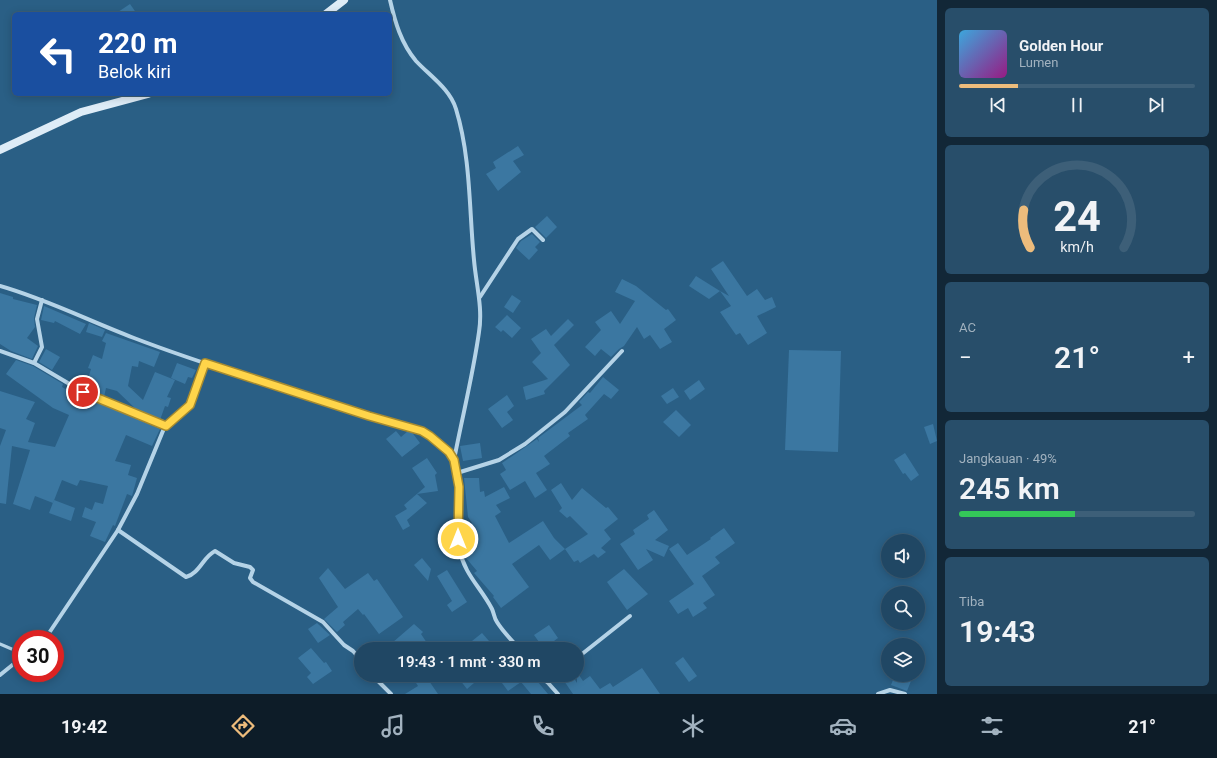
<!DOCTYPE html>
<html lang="id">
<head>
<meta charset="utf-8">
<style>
  :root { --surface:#204764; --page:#284e6a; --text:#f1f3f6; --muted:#a2b2bf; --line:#3d5f78; --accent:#edbc7c }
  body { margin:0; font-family:Roboto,sans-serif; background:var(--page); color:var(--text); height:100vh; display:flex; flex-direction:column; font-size:15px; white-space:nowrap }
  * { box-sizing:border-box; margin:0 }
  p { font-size:13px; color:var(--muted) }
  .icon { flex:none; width:22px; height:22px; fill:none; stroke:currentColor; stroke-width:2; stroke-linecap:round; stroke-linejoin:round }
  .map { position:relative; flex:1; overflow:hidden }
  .drawer { display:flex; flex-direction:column; gap:8px; padding:8px; background:#122737; width:280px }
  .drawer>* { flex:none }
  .hud { position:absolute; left:12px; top:12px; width:380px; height:84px; border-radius:6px; box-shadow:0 2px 10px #0003,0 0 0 1px var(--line); background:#1a4fa0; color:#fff; overflow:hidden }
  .buttons { position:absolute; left:881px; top:534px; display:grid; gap:8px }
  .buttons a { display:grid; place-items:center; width:44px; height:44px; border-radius:50%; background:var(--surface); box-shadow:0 2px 10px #0003,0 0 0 1px var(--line); font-size:20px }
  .speed { position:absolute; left:12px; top:630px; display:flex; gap:8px; font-size:20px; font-weight:700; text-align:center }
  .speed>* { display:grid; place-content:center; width:52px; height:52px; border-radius:50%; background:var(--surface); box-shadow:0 2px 10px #0003,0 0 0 1px var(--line); line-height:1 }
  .speed .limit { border:6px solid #d22; background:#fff; color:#111 }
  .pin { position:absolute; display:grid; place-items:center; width:34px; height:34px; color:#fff; margin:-17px; border:2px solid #fff; border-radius:50%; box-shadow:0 1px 4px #0007 }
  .me { position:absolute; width:44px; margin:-22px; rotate:0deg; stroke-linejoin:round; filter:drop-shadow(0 0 3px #0008) }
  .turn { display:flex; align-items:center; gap:14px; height:84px; padding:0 20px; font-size:18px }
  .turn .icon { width:52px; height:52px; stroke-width:2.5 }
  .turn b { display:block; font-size:28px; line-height:34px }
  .big { font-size:30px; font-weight:600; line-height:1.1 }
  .drawer .widget { flex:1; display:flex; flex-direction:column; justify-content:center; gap:6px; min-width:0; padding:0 14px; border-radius:6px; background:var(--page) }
  .drawer .dial { align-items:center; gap:0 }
  .dial svg { height:104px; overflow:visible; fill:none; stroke:var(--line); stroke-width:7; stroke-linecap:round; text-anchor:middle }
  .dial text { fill:var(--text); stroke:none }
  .song { display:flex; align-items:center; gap:12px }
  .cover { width:48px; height:48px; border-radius:6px; background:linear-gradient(135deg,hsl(200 70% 55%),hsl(310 70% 35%)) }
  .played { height:4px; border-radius:2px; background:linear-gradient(90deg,var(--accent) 25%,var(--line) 25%) }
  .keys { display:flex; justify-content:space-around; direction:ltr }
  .heat { display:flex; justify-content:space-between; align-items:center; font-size:22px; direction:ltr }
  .charge { height:6px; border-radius:3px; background:linear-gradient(90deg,#34c759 49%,var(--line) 0) }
  .trip { position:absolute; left:354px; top:642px; width:230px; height:40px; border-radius:20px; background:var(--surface); box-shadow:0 2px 10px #0003,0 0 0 1px var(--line); font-weight:600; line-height:40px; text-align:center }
  .tabs { display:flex; height:64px; justify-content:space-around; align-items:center; background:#0d1c28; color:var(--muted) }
  .tabs .icon { width:28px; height:28px }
  .tabs .current { color:var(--accent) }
  .tabs b { font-size:18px; color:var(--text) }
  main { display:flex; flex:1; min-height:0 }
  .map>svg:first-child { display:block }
</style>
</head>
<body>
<main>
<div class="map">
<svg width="937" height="694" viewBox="0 0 937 694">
  <rect width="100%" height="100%" fill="#2a5f85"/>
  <!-- building -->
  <g fill="#3b77a1">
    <path d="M130,4L137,14H115Z"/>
    <path d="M518,146L524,155L513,161L521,172L498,191L486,174L496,168L493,162Z"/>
    <path d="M547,216L557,227L546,238L535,227Z"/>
    <path d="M532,234L540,242L535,247L538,250L529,260L516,248L521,241Z"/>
    <path d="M723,261L747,296L757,289L765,300L772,297L776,307L757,316L767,333L748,345L740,333L736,335L720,312L731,306L720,291L729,296L711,269Z"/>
    <path d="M696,276L720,291L709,299L689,286Z"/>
    <path d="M622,279L636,286L666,310L668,309L676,320L664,329L672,342L660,349L650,335L644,339L637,327L624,346L619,349L611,357L601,349L595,356L585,347L601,330L595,322L611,311L620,324L635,301L615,292Z"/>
    <path d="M0,293L13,297V299L37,305L34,318L35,327L27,338L38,346L32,359L11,351L0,344Z"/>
    <path d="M512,295L521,301L513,313L504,307Z"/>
    <path d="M44,306L86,324L80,334L55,321L54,323L41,320Z"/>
    <path d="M507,315L521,328L512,338L503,330L501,332L495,327Z"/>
    <path d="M568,319L574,325L554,345L570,365L544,391L545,394L526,400L523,387L548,379L532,362L541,353L531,339L546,329L551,336Z"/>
    <path d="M89,323L105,330L102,337L86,332Z"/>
    <path d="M106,333L160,352L154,367L139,361L138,367L132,366L128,386L143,400L155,372L175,380L167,397L171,398L168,407L165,406L160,420L138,411L117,391L106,388L104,397L85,389L91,369L88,368L93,355L102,359L106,343L102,341Z"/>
    <path d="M46,349L60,357L52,370L39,362Z"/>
    <path d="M789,350L841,351L838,452L785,450Z"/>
    <path d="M16,360L33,366L63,384L62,387L78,396H84L160,429L152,446L126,435L115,461L131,465L128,475L137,478L132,496L127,494L115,526L113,525L105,542L90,536L96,522L82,517L85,507L92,510L95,502L103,504L108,486L80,480L77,486L62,480L53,503L35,496L30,510L13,504L30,450L12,446L6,504L0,503V446L6,430L0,428V391L35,402L26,419L35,423L28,442L55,447L69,415L53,408L6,374Z"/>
    <path d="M177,363L196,370L192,378L188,377L185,384L171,378Z"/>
    <path d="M603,377L619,390L611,399L604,394L585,415L588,419L568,433L570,436L544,456L550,464L536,473L547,490L535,498L525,481L510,490L500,474L506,470L502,463L537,439L539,442L538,438L582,405L579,402L588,392L590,393Z"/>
    <path d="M699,380L705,389L690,400L684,391Z"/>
    <path d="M673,388L679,397L667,404L661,396Z"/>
    <path d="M507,395L514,406L507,412L513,420L502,428L488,409Z"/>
    <path d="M676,410L691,425L679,437L663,422Z"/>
    <path d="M933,424L937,441L930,444L924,427Z"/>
    <path d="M396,431L401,437L408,431H411L420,443L402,457L386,439Z"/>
    <path d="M480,443L482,458L463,461L460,446Z"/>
    <path d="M905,453L919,475L911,481L905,473L903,474L894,460Z"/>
    <path d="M427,458L437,473L435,475L438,491L417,494L427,503L407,520L410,526L403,530L395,516L407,509L404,505L425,487L412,468Z"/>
    <path d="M464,478H479L480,492L484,491L485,497L504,487L510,498L496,505L501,512L495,516L509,543L543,521L554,538L565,549L550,560L539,545L512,564L529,587L501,608L493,597L494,596L474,573L477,571L466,558L468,556L464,544L465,543L461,527L472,523L468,517Z"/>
    <path d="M561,483L572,500L582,488L606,508L608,507L618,519L604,530L611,539L601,548L606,552L598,558L594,554L580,563L578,560L574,562L565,549L588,534L570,516L567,518L559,511L562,508L551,490Z"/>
    <path d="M54,500L75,508L71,521L49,513Z"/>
    <path d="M654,510L668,530L655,540L669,546L664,557L646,549L653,560L638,570L620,544L635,534L633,530L649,519L647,515Z"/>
    <path d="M724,528L735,543L715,557L720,563L702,576L715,595L703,603L707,608L693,617L688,608L678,614L669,601L694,584L669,549L678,543L687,555L711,539L710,538Z"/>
    <path d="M422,558L431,569L428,581L414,565Z"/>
    <path d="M328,568L345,589L368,573L374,581L377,579L403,617L379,634L364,614L363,615L358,609L343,622L345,625L337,632L324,619L338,607L319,578Z"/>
    <path d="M624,569L648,594L627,610L607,582Z"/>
    <path d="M447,570L467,602L452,612L447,605L452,601L437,576Z"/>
    <path d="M317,623L330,635L318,643L308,629Z"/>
    <path d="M414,624L423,632L421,634L431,649H406L403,646L399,649H385Z"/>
    <path d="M549,625L558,638L550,644L554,649H544L534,635Z"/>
    <path d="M482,633L496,649H479L472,641Z"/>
    <path d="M311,648L324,663L326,662L332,671L313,684L307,677L311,673L298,658Z"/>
    <path d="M683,657L697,676L689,682L675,663Z"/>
    <path d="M642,668L660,694H573L560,675H572L577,683V672L583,681L590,676L600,689L610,683L613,687Z"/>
    <path d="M411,675H425L438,694H405L418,686Z"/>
    <path d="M456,675H481L472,681L474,683L467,689Z"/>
    <path d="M504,675H532L548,694H531L521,682L508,691L502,683L507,679Z"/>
    <path d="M895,675L911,681L907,691L891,685Z"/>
  </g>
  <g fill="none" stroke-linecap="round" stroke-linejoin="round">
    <!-- lane -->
    <path stroke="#b5d3e7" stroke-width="3" d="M0,644L21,653"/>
    <!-- street -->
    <g stroke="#b5d3e7" stroke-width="4">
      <path d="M390,0C395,22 401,43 416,61C430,76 450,89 456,109C471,158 469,210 474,260C476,284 483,308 479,332C473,375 462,418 454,460"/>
      <path d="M0,286C46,299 89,321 134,338C209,367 287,389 364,414C395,425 429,426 451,455C467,476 454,522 459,548C465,576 480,586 492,609C494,613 494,618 497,622C503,632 512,640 519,649"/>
      <path d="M480,297L518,239L532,229L543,240"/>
      <path d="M0,351L34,363L83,392L165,426"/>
      <path d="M34,363L42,347L37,319L42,300"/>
      <path d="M457,473L499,460L525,444L565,412L622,351"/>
      <path d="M118,530L186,577C200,573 203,557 215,551L234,563L250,567L253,570L250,578L253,582L323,622L344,645L353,651L361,660"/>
      <path d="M45,639L118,530L137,494L165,426L190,405L205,363"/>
      <path d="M577,658L630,616"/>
      <path d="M0,675L21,658"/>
      <path d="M372,675L391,694"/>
      <path d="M541,675L558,694"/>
      <path d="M547,682L555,675"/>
      <path d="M878,694L890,690L905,694"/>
    </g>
    <!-- secondary -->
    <g stroke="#deecf7" stroke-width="8">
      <path d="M326,14L344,0"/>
      <path d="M0,150L81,112L148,94"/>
    </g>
  </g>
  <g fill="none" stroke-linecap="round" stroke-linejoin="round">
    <defs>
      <path id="route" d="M83,392L166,426L190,405L205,363L369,416L422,431L430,436L449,452L454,460L459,487L458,539"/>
    </defs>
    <!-- route casing -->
    <use href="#route" stroke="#a68a30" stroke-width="10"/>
    <!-- route -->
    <use href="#route" stroke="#ffd54a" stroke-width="7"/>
  </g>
</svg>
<div class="buttons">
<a><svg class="icon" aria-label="sound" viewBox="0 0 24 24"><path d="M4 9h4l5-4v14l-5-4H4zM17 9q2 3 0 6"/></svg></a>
<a><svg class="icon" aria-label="search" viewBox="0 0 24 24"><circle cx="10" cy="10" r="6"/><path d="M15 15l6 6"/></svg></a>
<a><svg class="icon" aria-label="layers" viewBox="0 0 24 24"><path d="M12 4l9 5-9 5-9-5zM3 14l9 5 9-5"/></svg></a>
</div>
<div class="speed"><div class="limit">30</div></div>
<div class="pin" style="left:83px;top:392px;background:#d93025"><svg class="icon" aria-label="arrive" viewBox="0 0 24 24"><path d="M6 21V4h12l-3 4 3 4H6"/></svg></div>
<svg class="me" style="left:458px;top:539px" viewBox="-20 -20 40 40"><circle r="17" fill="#ffd54a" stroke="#fff" stroke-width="3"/><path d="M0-11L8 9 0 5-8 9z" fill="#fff"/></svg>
<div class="trip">19:43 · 1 mnt · 330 m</div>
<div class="hud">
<div class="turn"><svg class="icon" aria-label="left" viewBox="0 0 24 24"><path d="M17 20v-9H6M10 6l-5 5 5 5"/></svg><div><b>220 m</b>Belok kiri</div></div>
</div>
</div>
<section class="drawer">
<div class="widget">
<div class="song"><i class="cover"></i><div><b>Golden Hour</b><p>Lumen</p></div></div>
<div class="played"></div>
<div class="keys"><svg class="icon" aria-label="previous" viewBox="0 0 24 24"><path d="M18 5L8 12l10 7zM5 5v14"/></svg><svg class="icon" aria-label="pause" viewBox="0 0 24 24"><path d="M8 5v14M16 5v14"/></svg><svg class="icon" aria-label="next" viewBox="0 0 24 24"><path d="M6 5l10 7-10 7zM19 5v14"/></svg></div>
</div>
<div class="widget dial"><svg viewBox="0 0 100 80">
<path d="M14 69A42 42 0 1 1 86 69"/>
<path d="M14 69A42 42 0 0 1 9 40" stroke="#edbc7c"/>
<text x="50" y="56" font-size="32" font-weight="700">24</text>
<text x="50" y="72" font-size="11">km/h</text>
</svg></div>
<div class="widget"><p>AC</p>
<div class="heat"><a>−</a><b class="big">21°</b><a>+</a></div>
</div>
<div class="widget"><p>Jangkauan · 49%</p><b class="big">245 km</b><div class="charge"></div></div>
<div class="widget"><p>Tiba</p><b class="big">19:43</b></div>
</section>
</main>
<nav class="tabs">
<b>19:42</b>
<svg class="icon current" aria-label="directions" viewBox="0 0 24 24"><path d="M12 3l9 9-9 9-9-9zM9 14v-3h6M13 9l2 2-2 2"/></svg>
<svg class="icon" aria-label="music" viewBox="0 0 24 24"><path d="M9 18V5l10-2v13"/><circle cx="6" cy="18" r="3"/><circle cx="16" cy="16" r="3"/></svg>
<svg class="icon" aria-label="phone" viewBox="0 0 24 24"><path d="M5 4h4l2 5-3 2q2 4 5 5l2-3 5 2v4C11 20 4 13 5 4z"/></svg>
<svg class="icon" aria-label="climate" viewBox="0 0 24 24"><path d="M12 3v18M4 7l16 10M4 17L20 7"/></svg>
<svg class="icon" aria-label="car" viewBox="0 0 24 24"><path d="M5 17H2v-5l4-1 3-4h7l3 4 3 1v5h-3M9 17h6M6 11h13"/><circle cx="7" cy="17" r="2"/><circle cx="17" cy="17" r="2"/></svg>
<svg class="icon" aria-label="filters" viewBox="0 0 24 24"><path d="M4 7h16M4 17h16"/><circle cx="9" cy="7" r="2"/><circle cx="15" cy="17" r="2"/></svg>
<b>21°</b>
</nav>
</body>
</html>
